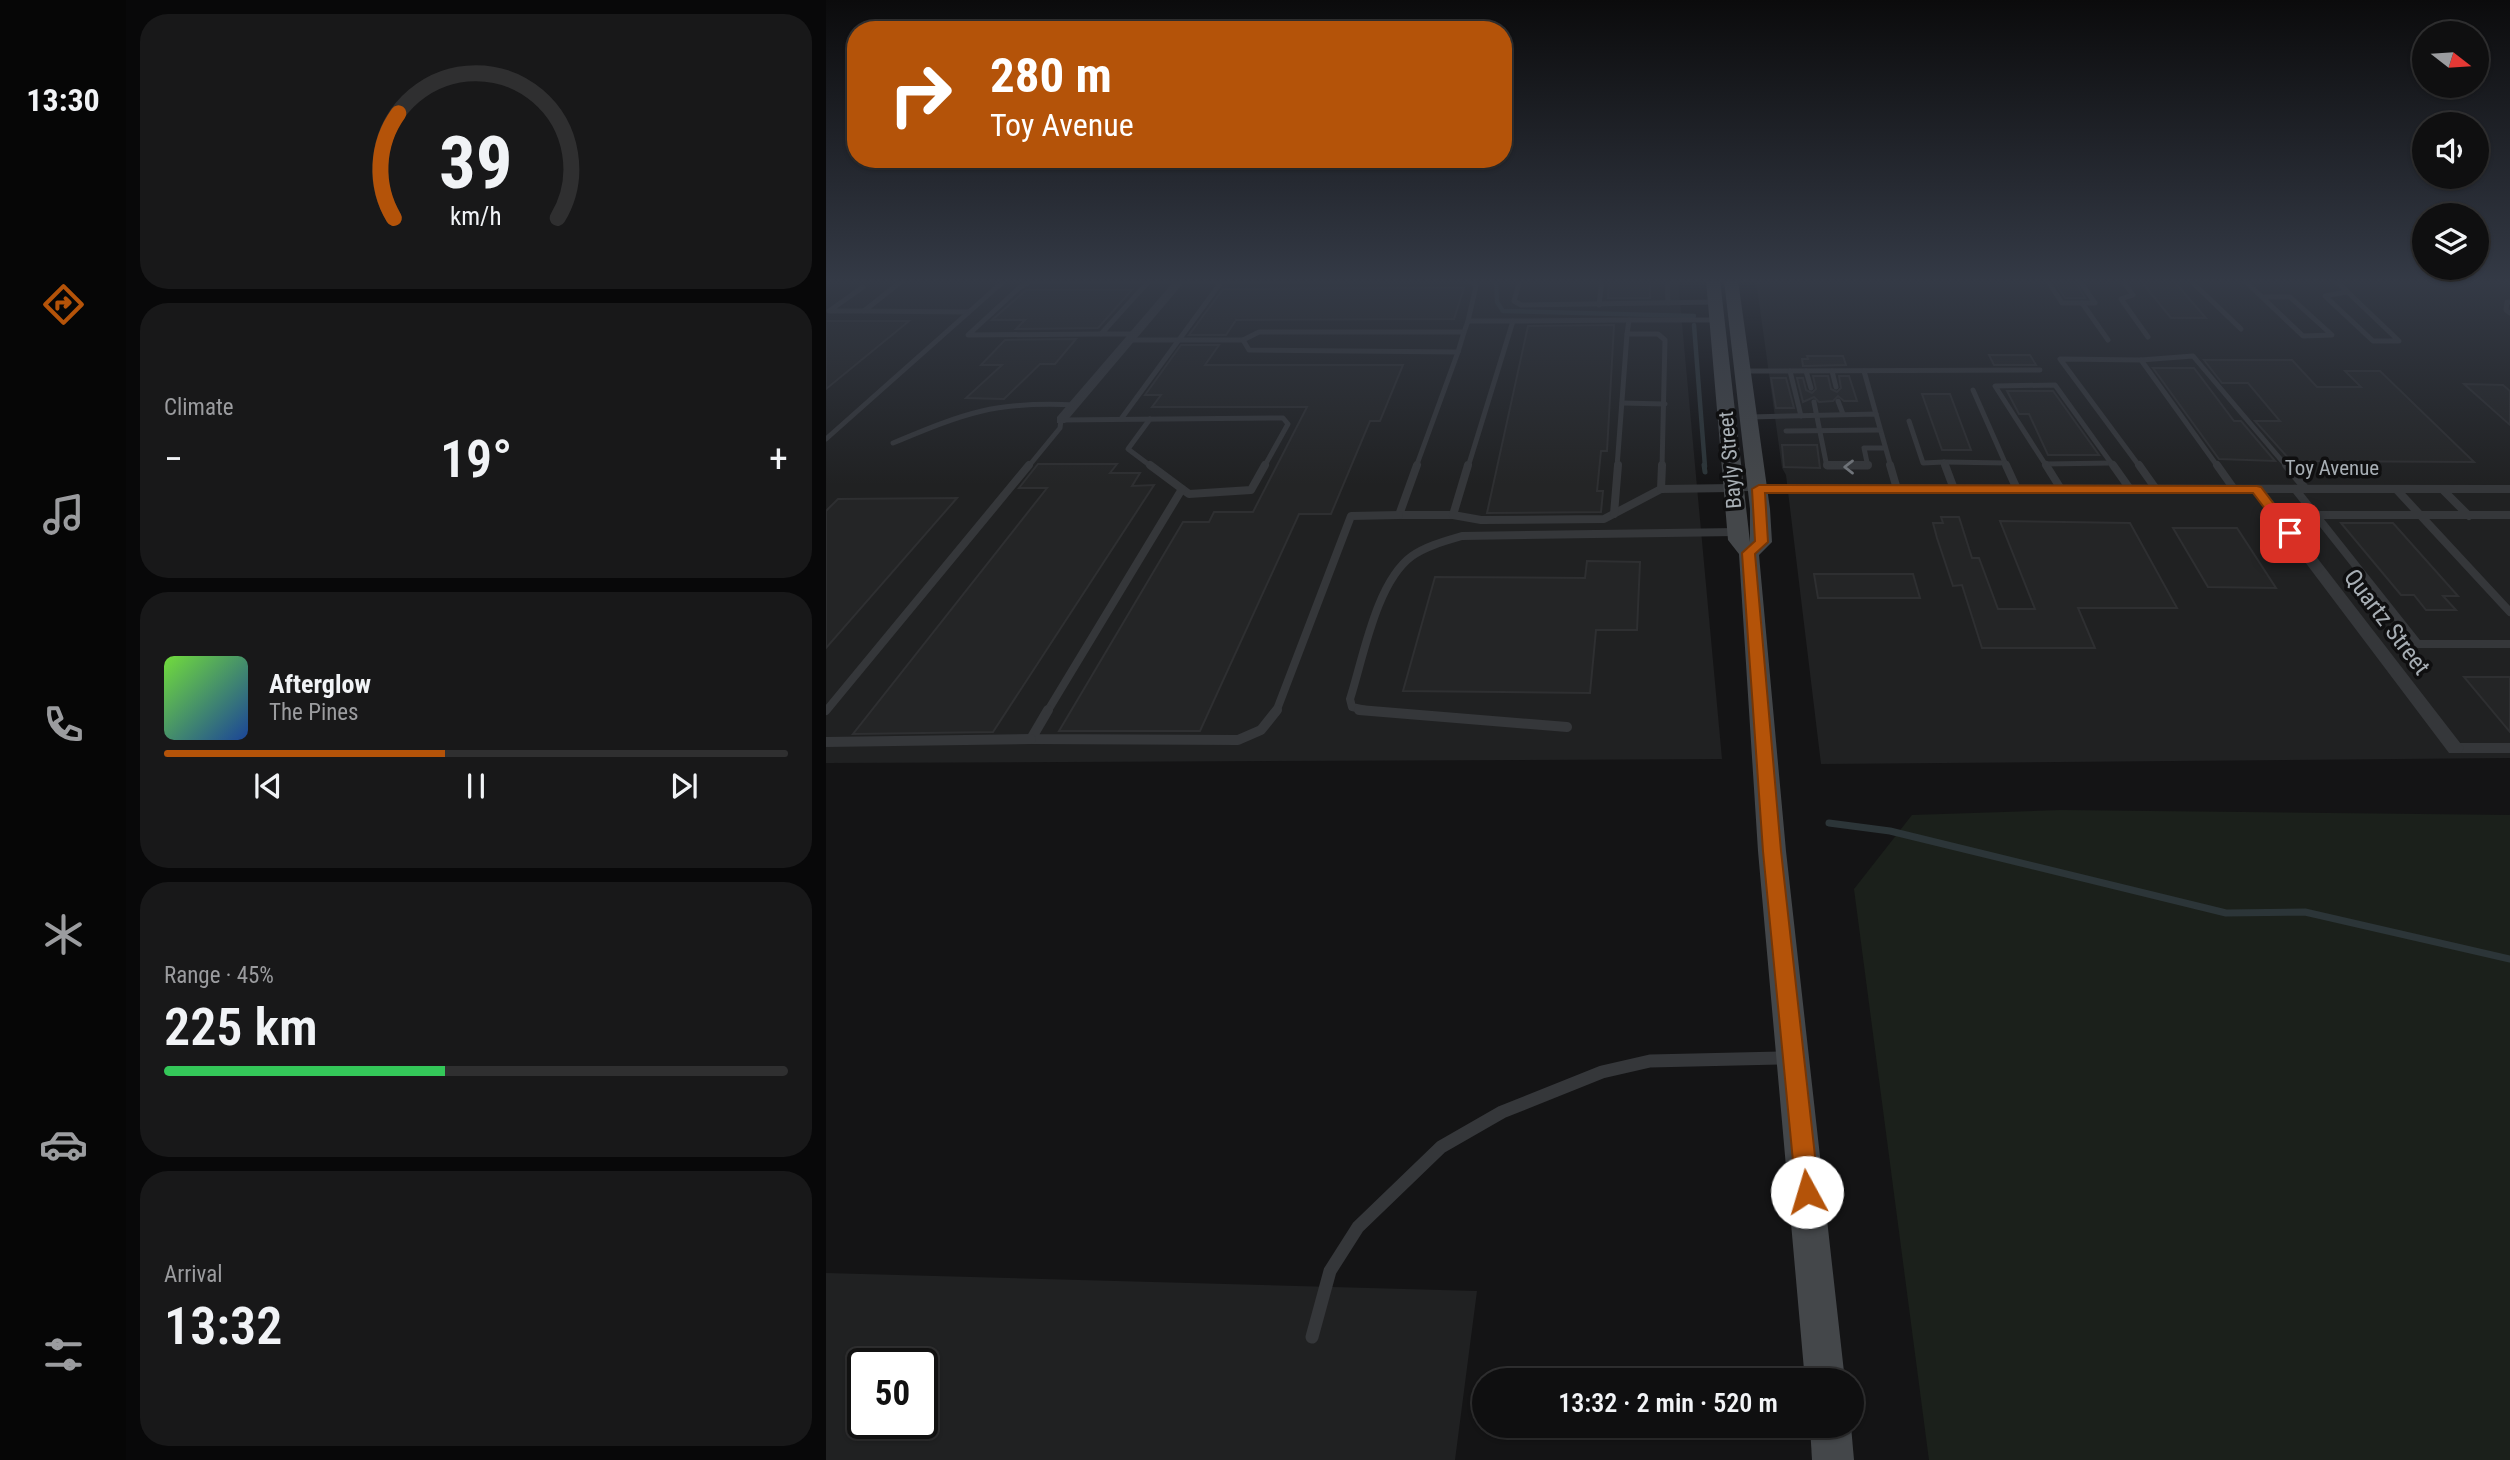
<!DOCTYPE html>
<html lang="en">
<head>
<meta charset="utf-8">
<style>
  :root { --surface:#0f0f10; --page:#181819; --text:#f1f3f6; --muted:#9b9c9f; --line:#2f2f30; --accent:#b45309 }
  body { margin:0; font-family:"Roboto Condensed",sans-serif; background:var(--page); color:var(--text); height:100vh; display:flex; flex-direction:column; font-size:26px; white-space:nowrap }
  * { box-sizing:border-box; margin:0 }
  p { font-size:23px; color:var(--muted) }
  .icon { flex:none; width:38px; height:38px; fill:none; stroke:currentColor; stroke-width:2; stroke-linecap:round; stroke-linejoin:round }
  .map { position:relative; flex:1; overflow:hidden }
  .details { display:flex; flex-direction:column; gap:14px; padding:14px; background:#080809; width:700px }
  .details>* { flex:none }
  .top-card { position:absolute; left:21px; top:21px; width:665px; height:147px; border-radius:28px; box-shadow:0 2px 5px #0004,0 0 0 2px var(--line); background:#b45309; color:#fff; overflow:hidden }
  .needle { width:46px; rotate:107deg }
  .controls { position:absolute; left:1586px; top:21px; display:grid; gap:14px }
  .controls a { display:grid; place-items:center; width:77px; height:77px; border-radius:50%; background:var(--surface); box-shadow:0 2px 5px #0004,0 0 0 2px var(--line); font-size:35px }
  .speed { position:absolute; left:21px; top:1348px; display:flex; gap:14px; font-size:35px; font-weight:700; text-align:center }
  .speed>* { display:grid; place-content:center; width:91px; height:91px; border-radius:50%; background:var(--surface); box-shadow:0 2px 5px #0004,0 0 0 2px var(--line); line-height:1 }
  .speed .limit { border:4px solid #111; border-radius:10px; background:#fff; color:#111 }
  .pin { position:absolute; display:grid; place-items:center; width:60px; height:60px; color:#fff; margin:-30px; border-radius:14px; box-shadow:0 4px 10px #0006 }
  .me { position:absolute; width:77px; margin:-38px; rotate:354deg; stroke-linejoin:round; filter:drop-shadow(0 0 5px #0008) }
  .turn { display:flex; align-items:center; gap:24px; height:147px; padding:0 28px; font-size:32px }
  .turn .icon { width:91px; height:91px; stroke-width:2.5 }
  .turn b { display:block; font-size:49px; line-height:60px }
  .big { font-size:52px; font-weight:600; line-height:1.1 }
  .details .widget { flex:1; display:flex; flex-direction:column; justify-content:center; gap:10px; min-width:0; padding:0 24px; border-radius:28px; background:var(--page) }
  .details .dial { align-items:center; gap:0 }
  .dial svg { height:182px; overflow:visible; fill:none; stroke:var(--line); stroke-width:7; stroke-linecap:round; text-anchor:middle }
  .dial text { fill:var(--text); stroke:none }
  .song { display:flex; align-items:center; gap:21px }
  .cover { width:84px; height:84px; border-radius:10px; background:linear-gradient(135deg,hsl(100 70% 55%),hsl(220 70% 35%)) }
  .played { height:7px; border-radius:4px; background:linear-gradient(90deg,var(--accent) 45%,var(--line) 45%) }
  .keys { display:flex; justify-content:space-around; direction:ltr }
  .heat { display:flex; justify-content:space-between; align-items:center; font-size:38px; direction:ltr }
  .charge { height:10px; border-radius:5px; background:linear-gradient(90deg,#34c759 45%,var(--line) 0) }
  .trip { position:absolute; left:646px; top:1368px; width:392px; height:70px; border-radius:35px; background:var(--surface); box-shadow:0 2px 5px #0004,0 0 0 2px var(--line); font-weight:600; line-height:70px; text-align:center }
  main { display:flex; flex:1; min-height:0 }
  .dock { display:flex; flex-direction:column; width:126px; justify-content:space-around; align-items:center; background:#060606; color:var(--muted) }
  .dock .icon { width:49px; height:49px }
  .dock .current { color:var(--accent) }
  .dock b { font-size:32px; color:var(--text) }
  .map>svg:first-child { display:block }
</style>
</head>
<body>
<main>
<nav class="dock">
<b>13:30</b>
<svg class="icon current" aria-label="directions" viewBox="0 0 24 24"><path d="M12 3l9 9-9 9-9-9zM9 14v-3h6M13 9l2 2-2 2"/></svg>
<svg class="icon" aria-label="music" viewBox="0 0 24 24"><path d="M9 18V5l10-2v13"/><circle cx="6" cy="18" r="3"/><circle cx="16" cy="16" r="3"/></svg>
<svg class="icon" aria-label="phone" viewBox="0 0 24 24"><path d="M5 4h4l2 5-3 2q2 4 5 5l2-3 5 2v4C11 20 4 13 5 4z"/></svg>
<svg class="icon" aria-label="climate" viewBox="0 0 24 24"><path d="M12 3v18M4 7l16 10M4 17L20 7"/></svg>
<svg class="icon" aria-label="car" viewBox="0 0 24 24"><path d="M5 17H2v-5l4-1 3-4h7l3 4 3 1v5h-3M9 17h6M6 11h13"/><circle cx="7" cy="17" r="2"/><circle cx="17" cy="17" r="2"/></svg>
<svg class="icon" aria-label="filters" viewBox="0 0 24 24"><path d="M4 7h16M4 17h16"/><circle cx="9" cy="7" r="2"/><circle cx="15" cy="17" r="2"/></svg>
</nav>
<section class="details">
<div class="widget dial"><svg viewBox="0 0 100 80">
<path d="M14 69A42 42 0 1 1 86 69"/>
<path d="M14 69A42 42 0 0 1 16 23" stroke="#b45309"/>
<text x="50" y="56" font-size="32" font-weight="700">39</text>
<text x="50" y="72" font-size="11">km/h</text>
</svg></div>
<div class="widget"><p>Climate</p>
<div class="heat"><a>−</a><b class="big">19°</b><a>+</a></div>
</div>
<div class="widget">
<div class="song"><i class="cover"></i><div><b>Afterglow</b><p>The Pines</p></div></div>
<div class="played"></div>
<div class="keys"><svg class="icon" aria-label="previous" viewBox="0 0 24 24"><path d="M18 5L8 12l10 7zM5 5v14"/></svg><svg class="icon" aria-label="pause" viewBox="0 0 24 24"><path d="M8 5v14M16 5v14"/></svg><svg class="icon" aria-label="next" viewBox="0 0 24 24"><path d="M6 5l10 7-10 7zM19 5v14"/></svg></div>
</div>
<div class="widget"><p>Range · 45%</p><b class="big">225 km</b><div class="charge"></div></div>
<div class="widget"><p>Arrival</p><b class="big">13:32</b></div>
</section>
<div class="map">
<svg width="1684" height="1460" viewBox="0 0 1684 1460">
  <rect width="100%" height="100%" fill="#141415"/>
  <!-- built -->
  <g fill="#202122" fill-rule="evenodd">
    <path d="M0,280H852L896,759L0,763Z"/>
    <path d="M930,280H1684V758L995,764L960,475L956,468Z"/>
    <path d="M0,1273L651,1291L629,1460H0ZM37,1363H96V1423H37Z"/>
  </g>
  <!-- green -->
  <path fill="#1b201b" d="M1235,810L1684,815V1460H1103L1028,889L1086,815Z"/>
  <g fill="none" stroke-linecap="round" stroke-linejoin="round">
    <!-- stream-far2 -->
    <g stroke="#2c3538" stroke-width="4.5">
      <path d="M670,280L671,302L677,311L868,316"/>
      <path d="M868,325L879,467"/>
    </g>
    <!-- stream-far1 -->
    <path stroke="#2c3538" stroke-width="5" d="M878,465L879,472"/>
    <!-- stream -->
    <path stroke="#2c3538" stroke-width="7" d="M1003,823L1064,831L1400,913L1479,912L1684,959"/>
  </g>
  <!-- building -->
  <g fill="#242526" stroke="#2e2f31" stroke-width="2">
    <path d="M783,280H824V298H782Z"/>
    <path d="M1227,280H1248L1259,298H1239Z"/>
    <path d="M1314,280H1347L1380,318H1345Z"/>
    <path d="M638,288L628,319L410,320L400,335H363L397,289Z"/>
    <path d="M200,290H306L272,328L190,329L199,320H166Z"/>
    <path d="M0,321H83L0,389Z"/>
    <path d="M788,325L781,451H775L771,491H777L775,512L661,513L702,326Z"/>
    <path d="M250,339L229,364H214L178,399L140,398L176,365H155L179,340Z"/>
    <path d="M355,345H393L379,365H577L554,421H544L505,514H473L374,731H233L357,522H383L388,512H427L481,407H326L335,395H319Z"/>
    <path d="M1163,355H1204L1210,365H1168Z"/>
    <path d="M981,356H1017L1020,365L977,366L976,359H982Z"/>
    <path d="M1378,360H1466L1491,387H1535L1519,371H1554L1648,462L1465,461L1429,421H1454L1422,383H1396Z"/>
    <path d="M1327,368H1368L1408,421H1415L1449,461L1393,459Z"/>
    <path d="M987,376H1002L1005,389L1011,392L1015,388L1013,376H1023L1031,401H1018L1012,396L1007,401L993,402L988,397L977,402L971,378H977L980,390L986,393L990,389Z"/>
    <path d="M945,378H960L968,408H950Z"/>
    <path d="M1638,384L1677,385L1684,391V425Z"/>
    <path d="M1181,391H1227L1273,455H1222L1203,414H1193Z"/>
    <path d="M1096,394H1124L1145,450H1116Z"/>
    <path d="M956,445H991L994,468L958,467Z"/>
    <path d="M212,464H291L284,473H314L306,486L328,485L167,732L27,734L221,488H193Z"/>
    <path d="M131,498L0,648V511L12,499Z"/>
    <path d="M1115,517H1133L1146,558H1153L1172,609H1209L1174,521L1304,523L1351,608H1252L1269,648H1156L1136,585L1127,586L1111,538L1107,523H1117Z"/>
    <path d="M1515,523H1567L1632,596H1617L1630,610H1600L1588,595H1575Z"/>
    <path d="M1347,528H1411L1450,588L1382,587Z"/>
    <path d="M761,561L814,562L811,630H770L764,693L577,691L609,577L759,578Z"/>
    <path d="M988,574H1087L1094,598H992Z"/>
    <path d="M1638,677H1684V732Z"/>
  </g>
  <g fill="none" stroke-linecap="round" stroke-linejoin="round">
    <!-- lane-far3 -->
    <g stroke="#35373a" stroke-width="5">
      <path d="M77,280L38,311L143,312"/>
      <path d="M644,280L650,286L642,321H687"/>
      <path d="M694,280L688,301L695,305L889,302"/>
      <path d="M841,280L842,303"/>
      <path d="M1221,280L1236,303H1256L1282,340"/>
      <path d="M1253,280L1269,303H1256"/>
      <path d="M1296,280L1307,295L1295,299L1322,337"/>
      <path d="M1364,280L1415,329"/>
      <path d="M1418,280L1477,336L1506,335L1464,297H1439"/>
      <path d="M1509,280L1573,341H1547L1499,296L1520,292"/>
      <path d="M37,287L3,311H38"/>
      <path d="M1684,302H1681L1680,310L1684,313"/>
      <path d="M773,305L776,280"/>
      <path d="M275,334L142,335L193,288L205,281L622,280"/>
      <path d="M309,334H275L322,282"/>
      <path d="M304,340H417L433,332H638L642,321"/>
      <path d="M417,340L423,350L632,352L638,332"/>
      <path d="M1315,360L1367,356L1461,467"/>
      <path d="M917,371L1214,370"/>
      <path d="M964,371L975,416"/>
      <path d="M980,371L985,388"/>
      <path d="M1006,371L1010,387"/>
      <path d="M1038,371L1050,414"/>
      <path d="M1147,390L1181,467"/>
      <path d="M1012,401L1017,414"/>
      <path d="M988,402L1001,467H1042L1038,448H1059"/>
      <path d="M796,403L839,404"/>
      <path d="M924,417L1050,414L1065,467"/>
      <path d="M295,419L396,281"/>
      <path d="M324,419L302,449L326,467"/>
      <path d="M1083,421L1097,463L1118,462L1120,467"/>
      <path d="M960,431L1054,430"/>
      <path d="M0,439L179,280"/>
      <path d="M67,443C139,413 169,401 249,405"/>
      <path d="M1118,462L1180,463"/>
      <path d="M1219,464L1286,463"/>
      <path d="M202,467L234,428L235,420L457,418L462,424L438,467"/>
      <path d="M590,467L632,352"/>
      <path d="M642,467L687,321L803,320"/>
      <path d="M791,467L801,334"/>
      <path d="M836,467L839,340L832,334H801L803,320H891"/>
      <path d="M1221,467L1169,386L1229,385L1288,467"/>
      <path d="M1314,467L1234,359L1315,360L1392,467"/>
    </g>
    <!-- lane-far2 -->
    <g stroke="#35373a" stroke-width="8">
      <path d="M324,465L363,494L425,490L439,465"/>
      <path d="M591,465L573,515H627"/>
      <path d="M642,465L627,515L655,520L778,519L835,489"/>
      <path d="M836,465L835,489L907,488"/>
      <path d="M1001,465H1042"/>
      <path d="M1064,465L1071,489"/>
      <path d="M1119,465L1128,489"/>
      <path d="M1180,465L1191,489"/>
      <path d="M1220,465L1235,489"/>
      <path d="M1287,465L1304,489"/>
      <path d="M1313,465L1330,489"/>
      <path d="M1391,465L1408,489"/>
      <path d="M1460,465L1480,489"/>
      <path d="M1469,489L1592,644H1684"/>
      <path d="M1571,490L1684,612"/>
      <path d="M1617,490L1643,516"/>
      <path d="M788,514L792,465"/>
      <path d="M1490,515H1684"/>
      <path d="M0,711L203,465"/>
      <path d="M221,712L356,489"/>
      <path d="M450,712L525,516L573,515"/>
      <path d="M549,712L526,707L524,699C537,659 550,582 586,556C600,546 619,541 636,536L911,532"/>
    </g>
    <!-- lane-far1 -->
    <g stroke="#35373a" stroke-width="10">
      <path d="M222,710L205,739L412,740L435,730L451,710"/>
      <path d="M533,710L741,727"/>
      <path d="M0,742L205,739"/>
      <path d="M1629,748H1684"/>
    </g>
    <!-- lane -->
    <path stroke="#35373a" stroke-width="13" d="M486,1337L504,1271L532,1227L615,1147L676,1112L776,1072L824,1061L959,1058"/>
    <!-- street -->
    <g fill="#35373a" fill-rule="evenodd">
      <path d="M349,280H360L239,423H231V417Z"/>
      <path d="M907,484L1684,485V493H1441L1638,748L1635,753H1623L1427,493L902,491L900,488Z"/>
    </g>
    <!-- secondary -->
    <g fill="#44474a" fill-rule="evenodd">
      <path d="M880,280H894L924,542V509L898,280H912L944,509L946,542L933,555L960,851L1019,1381H979L932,851L913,554L902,540Z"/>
      <path d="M984,1426H1025L1028,1460H986Z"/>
    </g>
  </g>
  <!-- one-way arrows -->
  <defs><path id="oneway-chevron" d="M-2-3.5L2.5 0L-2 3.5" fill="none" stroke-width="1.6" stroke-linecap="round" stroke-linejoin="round" transform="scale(1.75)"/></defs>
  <use stroke="#74787d" href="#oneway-chevron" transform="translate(1023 467) rotate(180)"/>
  <!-- sky -->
  <linearGradient id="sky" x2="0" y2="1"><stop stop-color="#0b0b0c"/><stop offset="0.58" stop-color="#343a46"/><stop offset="1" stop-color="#343a46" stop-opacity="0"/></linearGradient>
  <rect width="1684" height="485" fill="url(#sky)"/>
  <!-- route -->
  <path fill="#b45309" stroke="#753606" stroke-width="2" d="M933,485L1431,486L1435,487L1470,533L1459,535L1427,493H939L942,542L929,554L955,851L993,1192L989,1200L981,1204L973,1200L970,1192L937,851L916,553L929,541L926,489Z"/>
  <g text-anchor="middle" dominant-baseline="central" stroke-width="7" stroke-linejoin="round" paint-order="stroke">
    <!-- far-street labels -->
    <g font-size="21" fill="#a7aeb4" stroke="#0f0f10">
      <text transform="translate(904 460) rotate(-95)">Bayly Street</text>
      <text x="1506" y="468">Toy Avenue</text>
    </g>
    <!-- street labels -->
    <g font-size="24" fill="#a7aeb4" stroke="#0f0f10">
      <text transform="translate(1561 622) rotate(53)">Quartz Street</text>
    </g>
  </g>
</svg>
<div class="controls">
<a><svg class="needle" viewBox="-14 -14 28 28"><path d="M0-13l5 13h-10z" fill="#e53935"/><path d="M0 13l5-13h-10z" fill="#9b9c9f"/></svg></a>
<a><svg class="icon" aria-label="sound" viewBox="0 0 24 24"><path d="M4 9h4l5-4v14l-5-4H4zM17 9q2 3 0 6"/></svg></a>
<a><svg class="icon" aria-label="layers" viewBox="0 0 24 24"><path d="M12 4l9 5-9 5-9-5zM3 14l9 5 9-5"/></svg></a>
</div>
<div class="speed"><div class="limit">50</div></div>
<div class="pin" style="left:1464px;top:533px;background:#d93025"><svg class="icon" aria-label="arrive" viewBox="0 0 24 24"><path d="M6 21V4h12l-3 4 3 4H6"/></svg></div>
<svg class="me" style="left:981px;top:1192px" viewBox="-20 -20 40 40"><circle r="19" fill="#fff"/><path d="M0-13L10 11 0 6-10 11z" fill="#b45309"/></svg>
<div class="trip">13:32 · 2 min · 520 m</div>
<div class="top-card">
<div class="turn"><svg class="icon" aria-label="right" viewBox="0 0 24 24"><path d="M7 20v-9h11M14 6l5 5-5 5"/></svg><div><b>280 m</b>Toy Avenue</div></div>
</div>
</div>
</main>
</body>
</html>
